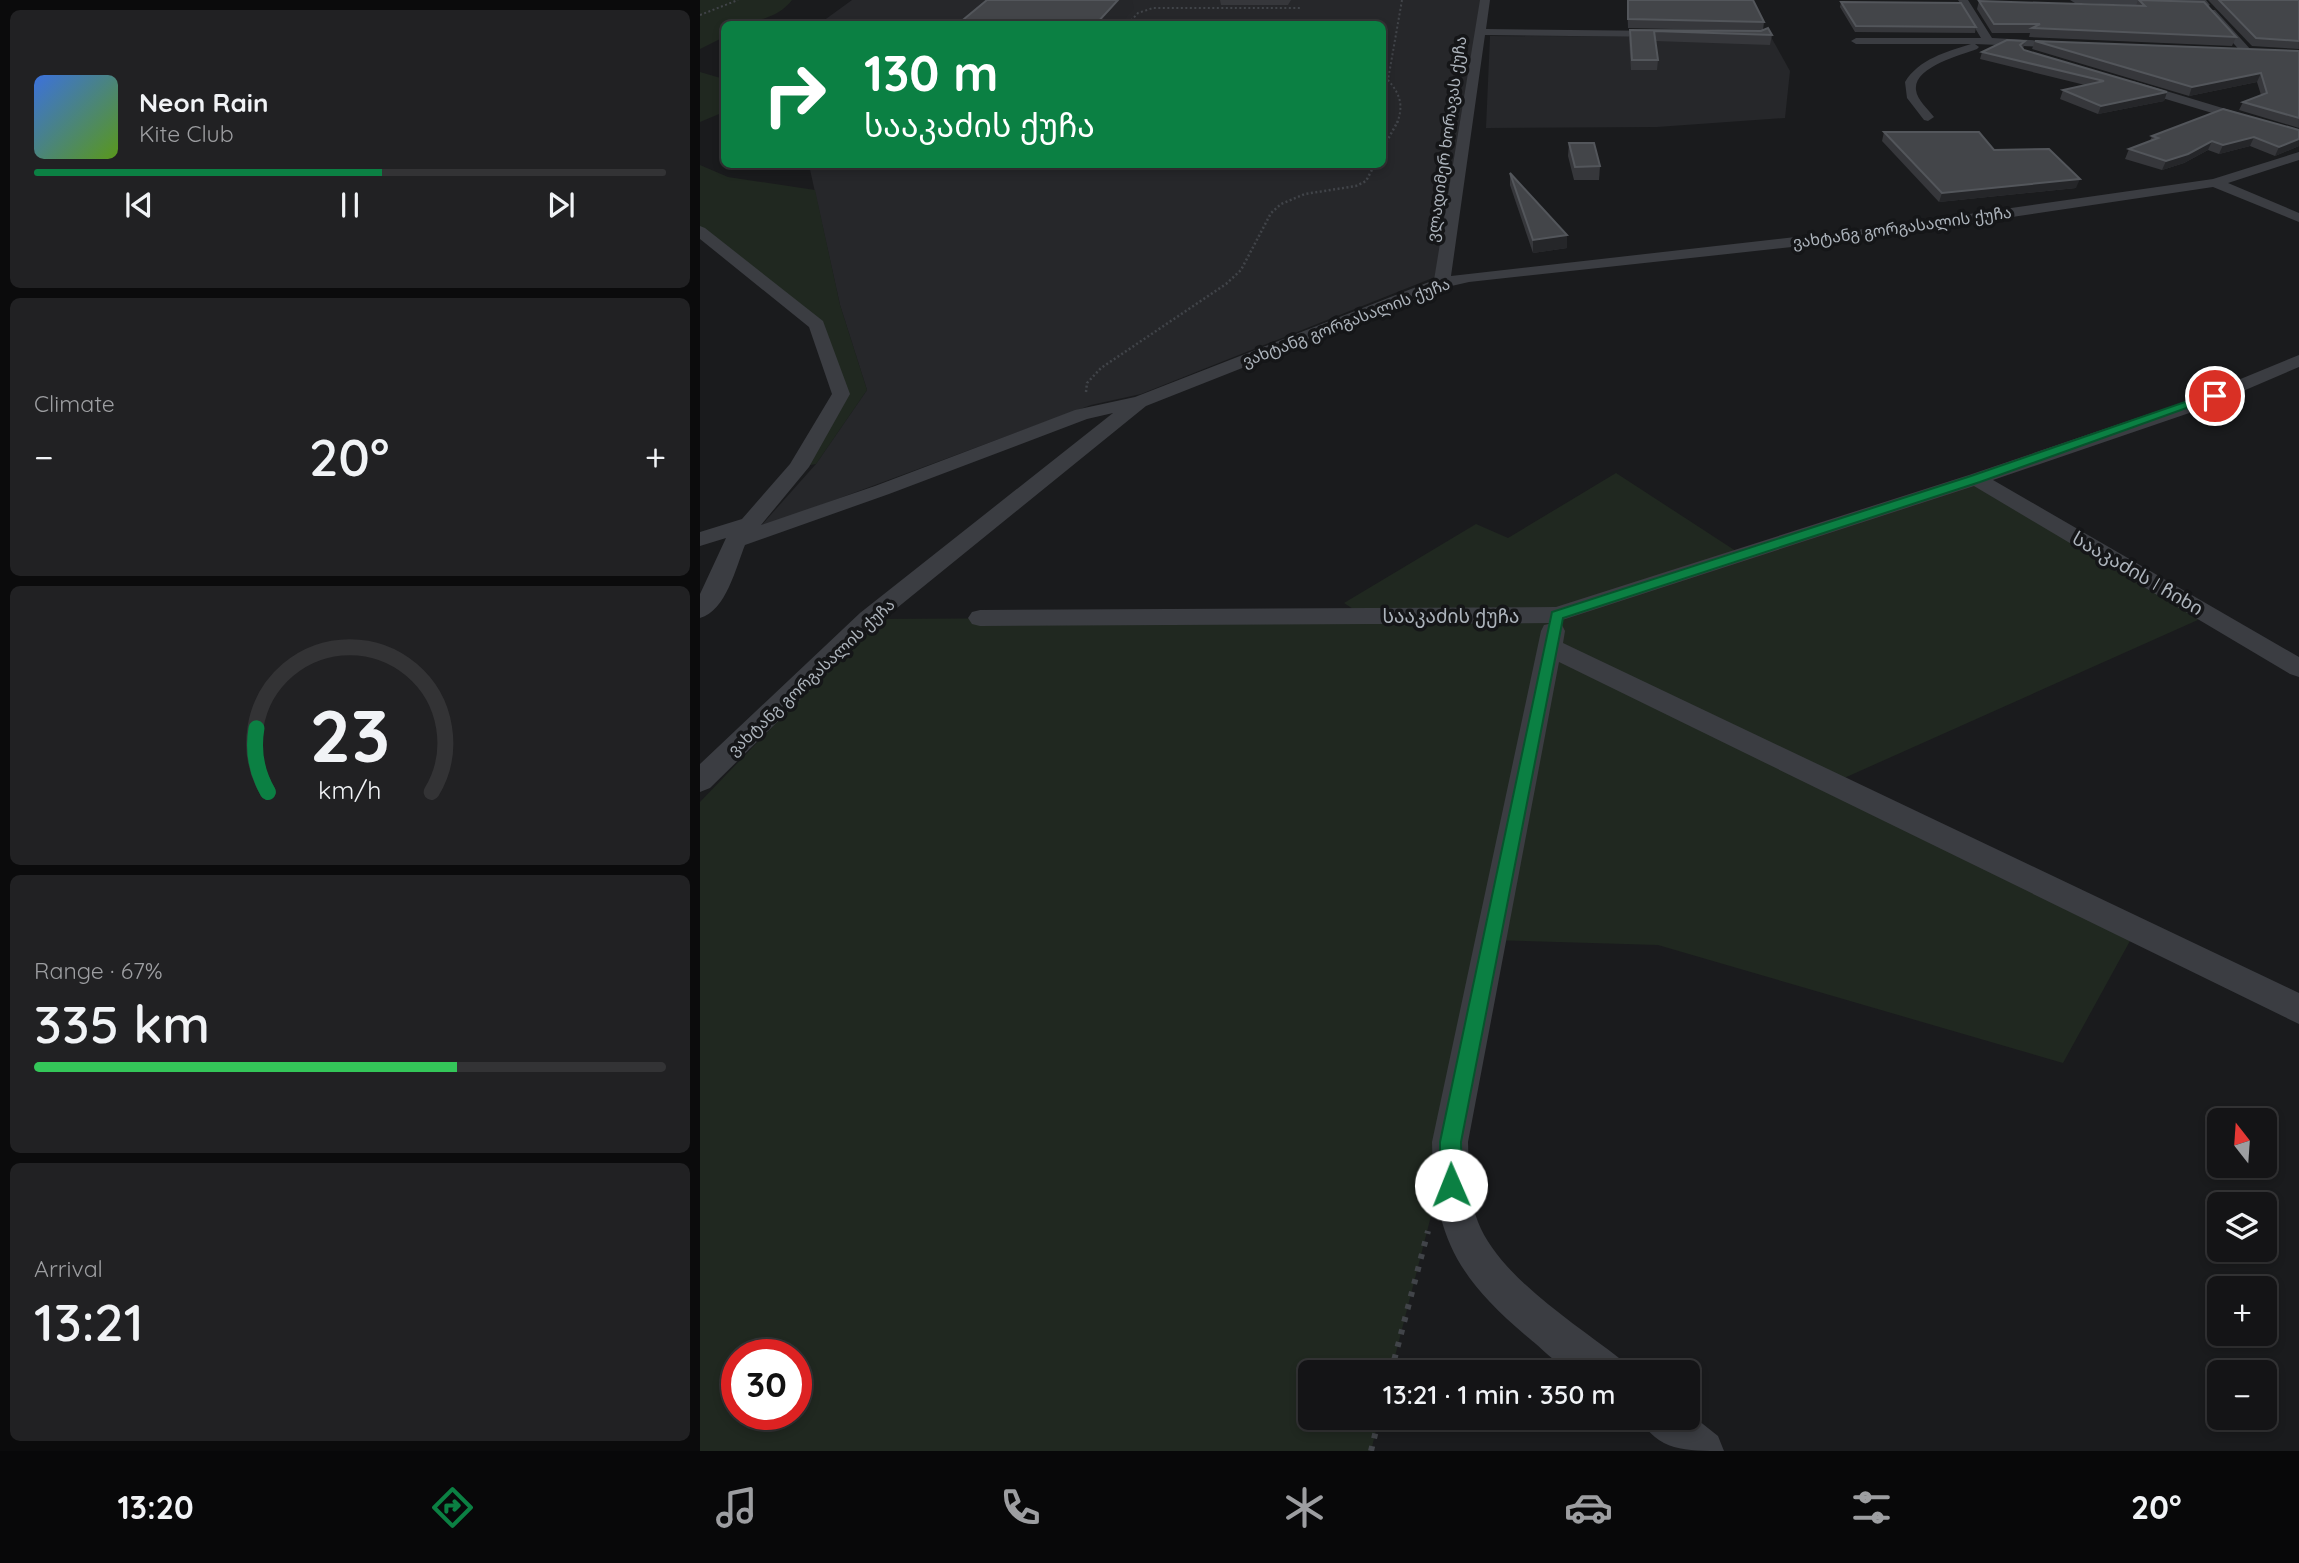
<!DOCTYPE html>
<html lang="en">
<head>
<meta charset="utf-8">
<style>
  :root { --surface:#141416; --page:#212123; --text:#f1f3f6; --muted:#9d9ea1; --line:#333335; --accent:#0b8043 }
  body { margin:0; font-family:Quicksand,"Noto Sans Georgian",sans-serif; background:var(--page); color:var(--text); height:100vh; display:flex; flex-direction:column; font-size:26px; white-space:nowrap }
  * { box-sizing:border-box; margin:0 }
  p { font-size:23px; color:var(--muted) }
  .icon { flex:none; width:38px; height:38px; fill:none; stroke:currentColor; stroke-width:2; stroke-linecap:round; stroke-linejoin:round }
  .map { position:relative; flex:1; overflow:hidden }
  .side { display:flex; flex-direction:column; gap:10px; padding:10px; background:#0b0b0c; width:700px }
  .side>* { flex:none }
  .guide { position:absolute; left:21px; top:21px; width:665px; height:147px; border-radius:10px; box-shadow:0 4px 10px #0003,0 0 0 2px var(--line); background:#0b8043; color:#fff; overflow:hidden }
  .needle { width:46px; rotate:343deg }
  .buttons { position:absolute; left:1507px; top:1108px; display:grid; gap:14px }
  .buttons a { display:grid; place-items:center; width:70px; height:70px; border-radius:10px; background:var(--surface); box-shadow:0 4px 10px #0003,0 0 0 2px var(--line); font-size:35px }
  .speed { position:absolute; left:21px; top:1339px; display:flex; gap:14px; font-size:35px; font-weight:700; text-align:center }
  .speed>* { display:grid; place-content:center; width:91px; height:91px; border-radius:50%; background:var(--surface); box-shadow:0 4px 10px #0003,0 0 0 2px var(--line); line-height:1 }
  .speed .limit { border:10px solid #d22; background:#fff; color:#111 }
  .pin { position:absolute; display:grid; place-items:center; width:60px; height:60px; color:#fff; margin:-30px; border:4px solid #fff; border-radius:50%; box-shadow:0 2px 7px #0007 }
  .me { position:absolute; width:77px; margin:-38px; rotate:359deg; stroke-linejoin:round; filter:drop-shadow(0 0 5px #0008) }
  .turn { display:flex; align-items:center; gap:24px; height:147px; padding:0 28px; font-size:32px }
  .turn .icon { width:91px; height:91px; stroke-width:2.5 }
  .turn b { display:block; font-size:49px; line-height:60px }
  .big { font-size:52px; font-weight:600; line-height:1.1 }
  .side .tile { flex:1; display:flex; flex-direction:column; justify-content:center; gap:10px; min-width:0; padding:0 24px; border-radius:10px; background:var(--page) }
  .side .dial { align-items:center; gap:0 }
  .dial svg { height:182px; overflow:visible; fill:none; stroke:var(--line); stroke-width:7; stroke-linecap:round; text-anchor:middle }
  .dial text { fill:var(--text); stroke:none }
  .song { display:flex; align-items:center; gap:21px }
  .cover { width:84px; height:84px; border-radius:10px; background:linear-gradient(135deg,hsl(220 70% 55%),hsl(90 70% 35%)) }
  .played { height:7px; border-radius:4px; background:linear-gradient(90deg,var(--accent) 55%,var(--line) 55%) }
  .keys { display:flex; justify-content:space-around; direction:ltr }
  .heat { display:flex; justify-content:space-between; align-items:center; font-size:38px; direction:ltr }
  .charge { height:10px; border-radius:5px; background:linear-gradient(90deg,#34c759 67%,var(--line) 0) }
  .trip { position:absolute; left:598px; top:1360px; width:402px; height:70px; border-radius:10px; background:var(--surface); box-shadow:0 4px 10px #0003,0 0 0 2px var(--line); font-weight:600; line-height:70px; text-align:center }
  .menu { display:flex; height:112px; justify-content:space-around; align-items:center; background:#080809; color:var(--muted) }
  .menu .icon { width:49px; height:49px }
  .menu .on { color:var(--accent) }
  .menu b { font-size:32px; color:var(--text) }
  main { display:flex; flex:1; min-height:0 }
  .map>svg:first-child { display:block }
</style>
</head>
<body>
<main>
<section class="side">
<div class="tile">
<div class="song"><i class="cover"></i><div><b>Neon Rain</b><p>Kite Club</p></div></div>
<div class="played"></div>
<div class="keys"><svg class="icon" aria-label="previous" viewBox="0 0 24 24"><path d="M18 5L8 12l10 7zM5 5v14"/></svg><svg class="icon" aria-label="pause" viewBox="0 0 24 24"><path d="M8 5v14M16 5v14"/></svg><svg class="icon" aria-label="next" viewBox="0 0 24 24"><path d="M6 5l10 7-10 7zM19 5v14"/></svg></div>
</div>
<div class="tile"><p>Climate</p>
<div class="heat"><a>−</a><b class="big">20°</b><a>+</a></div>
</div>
<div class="tile dial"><svg viewBox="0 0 100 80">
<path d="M14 69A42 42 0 1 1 86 69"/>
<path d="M14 69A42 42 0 0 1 9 41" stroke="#0b8043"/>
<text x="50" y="56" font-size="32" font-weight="700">23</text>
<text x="50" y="72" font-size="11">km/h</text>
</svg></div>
<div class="tile"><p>Range · 67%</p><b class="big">335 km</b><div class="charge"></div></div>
<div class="tile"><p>Arrival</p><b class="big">13:21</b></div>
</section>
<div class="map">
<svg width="1599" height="1451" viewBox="0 0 1599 1451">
  <rect width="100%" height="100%" fill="#1a1b1d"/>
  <!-- built -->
  <g fill="#26272a">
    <path d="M152,0H784L735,277L441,394L391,405L59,528L116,464L167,390L140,305L109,165L682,164V24H119Z"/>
    <path d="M790,36L1071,37L1090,71L1085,118L957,127L786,128Z"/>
  </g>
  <!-- green -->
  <g fill="#202820" fill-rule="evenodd">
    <path d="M0,0H92C77,20 47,24 24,24V37L0,49Z"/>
    <path d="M0,72L24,79V112L0,122Z"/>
    <path d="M0,165L28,177L115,190L140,305L167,390L116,464L99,467L140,394L117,325L0,231Z"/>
    <path d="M916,473L1042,555L1276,479L1509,615L1133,783L1436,930L1363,1063L958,945L791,940L750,1142L691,1372H611V1418H679L671,1451H0V802L176,619L664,616L644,603L776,524L808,538ZM37,1354H96V1414H37Z"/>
  </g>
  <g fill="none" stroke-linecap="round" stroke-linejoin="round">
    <!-- path-far2 -->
    <g stroke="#414449" stroke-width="2" stroke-dasharray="2 2.5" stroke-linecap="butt">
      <path d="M0,15L38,0"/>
      <path d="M428,24L438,13L453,8H602"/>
      <path d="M697,123C704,105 700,94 688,80L702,0"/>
    </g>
    <!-- path-far1 -->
    <g stroke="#414449" stroke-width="2.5" stroke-dasharray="2 2.5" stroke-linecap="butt">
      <path d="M682,150L698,121"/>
      <path d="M386,392L387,383L401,368L526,284L541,270L571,213L581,204L605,194L656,186L666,181L675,164"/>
    </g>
    <!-- path -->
    <g stroke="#414449" stroke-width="6" stroke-dasharray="5 8" stroke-linecap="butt">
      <path d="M691,1372L728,1231"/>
      <path d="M671,1451L679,1418"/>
    </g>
    <!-- minor -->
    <g fill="#3b3d42" fill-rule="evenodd">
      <path d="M780,0H790L786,29L966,31L971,34L966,37L785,35L751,276L1157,230L1513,179L1599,152V160L1528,183L1599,213V222L1513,187L1157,240L769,282L747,287L446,406L176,625L10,788L0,792V764L160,613L413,413L387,419L189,494L45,545C36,567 26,611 0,618V594L26,538L0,546V532L42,519L90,464L132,394L109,327L0,239V226L5,228L123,321L150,394L109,467L61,525L175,486L375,410L435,397L734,280Z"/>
      <path d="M1258,0H1268L1292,38L1367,42L1373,45L1367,48L1275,44L1279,47L1277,49C1261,55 1213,67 1216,90C1217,100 1228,109 1234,117L1228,121L1224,120L1207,98L1205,82C1219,59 1246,52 1271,44H1156L1151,41L1156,38H1281Z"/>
      <path d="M1370,0H1506L1510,5L1505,8L1375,3Z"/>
      <path d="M1507,10H1515L1551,50V54H1543L1507,14Z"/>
      <path d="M1433,81L1599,131V139L1429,88L1427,85Z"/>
      <path d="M1599,355V367L1501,409L1293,480L1599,657V677L1590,674L1274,486L853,623L862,625L865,631L863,643L1599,993V1024L859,662L768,1142C769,1168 768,1197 778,1222C799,1276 874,1323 919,1358L925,1372C913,1372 883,1376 872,1372C860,1367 840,1347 830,1339C757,1278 734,1237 732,1142L841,631L844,625L853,623L280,626L272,624L268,618L272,612L280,610L856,607L1269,475L1487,401Z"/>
      <path d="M989,1413L1018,1436L1024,1451C986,1451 957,1451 940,1418H989Z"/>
    </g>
  </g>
  <!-- wall -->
  <g fill="#36373b">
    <path d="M520,0H591L588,5H521Z"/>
    <path d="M927,0H1053L1064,22L1063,30L1072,35L1070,45L955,41L958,60L957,70H931L929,39L930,30L1062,31L928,28Z"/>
    <path d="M1438,0L1536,37L1532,46L1329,37L1330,33H1292L1277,9L1279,1L1436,6Z"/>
    <path d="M1508,0H1599V49L1552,46Z"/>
    <path d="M1141,2L1276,27L1275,33L1155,32L1140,7Z"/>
    <path d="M1325,41L1323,49L1324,50L1467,92L1464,101L1398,114L1360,99L1363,90L1385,85L1280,59L1282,52Z"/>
    <path d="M1335,41L1599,51V128L1539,110L1543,102L1561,95L1557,82L1489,96L1332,49Z"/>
    <path d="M1599,130V146L1575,156L1550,146L1519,154L1508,150L1484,163L1462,170L1425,159L1429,149L1450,141L1452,136Z"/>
    <path d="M1184,132L1294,150L1376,188L1239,202L1182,141Z"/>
    <path d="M869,143L900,166L899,180H874L868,156Z"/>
    <path d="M810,173L867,235V248L833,253L810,185Z"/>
  </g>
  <!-- shaded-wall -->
  <g fill="#252629">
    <path d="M418,0H432L434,8L420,24H396Z"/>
    <path d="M1561,73L1557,82L1489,96L1492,87Z"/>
    <path d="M1467,92L1464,101L1398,114L1401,106Z"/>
    <path d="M1554,137L1550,146L1519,154L1523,145Z"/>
    <path d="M1599,139V146L1575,156L1579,147Z"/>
    <path d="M1512,141L1508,150L1484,163L1462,170L1466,161Z"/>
    <path d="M1380,179L1376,188L1239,202L1242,193Z"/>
    <path d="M867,235V248L833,253V240Z"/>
  </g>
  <!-- building -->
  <g fill="#434549" stroke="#53565b" stroke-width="2">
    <path d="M287,0H418L396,24H258Z"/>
    <path d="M928,0H1053L1064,22L928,19Z"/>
    <path d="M1439,0L1504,2L1536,37L1332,28L1340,24H1294L1279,1L1445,6Z"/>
    <path d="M1519,0H1599V41L1556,38Z"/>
    <path d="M1141,2L1261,3L1276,27L1156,26Z"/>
    <path d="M1068,28L1072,35L954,31L958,60H932L930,30L1061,31Z"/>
    <path d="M1307,40L1325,41L1320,45L1324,50L1467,92L1401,106L1363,90L1404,81L1282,52Z"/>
    <path d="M1335,41L1599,51V118L1543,102L1567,93L1561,73L1492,87Z"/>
    <path d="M1523,109L1599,130V139L1579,147L1554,137L1523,145L1512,141L1488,154L1466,161L1429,149L1458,138L1452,136Z"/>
    <path d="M1184,132H1279L1294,150L1349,149L1380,179L1242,193Z"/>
    <path d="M869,143H894L900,166L875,167Z"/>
    <path d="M810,173L867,235L833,240Z"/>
  </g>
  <!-- route -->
  <path fill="#0b8043" stroke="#07532c" stroke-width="2" d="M1511,393L1520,396L1280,482L863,618L761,1142L762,1185L759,1193L751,1197L743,1193L740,1185V1142L852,612L1271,476Z"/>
  <g text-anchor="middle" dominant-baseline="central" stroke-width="7" stroke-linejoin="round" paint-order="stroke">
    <!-- far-street labels -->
    <g font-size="16" fill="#adb4bc" stroke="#151618">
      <text transform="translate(746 139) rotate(-82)">ვლადიმერ ხორავას ქუჩა</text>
      <text transform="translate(1202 227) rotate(-8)">ვახტანგ გორგასალის ქუჩა</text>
      <text transform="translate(646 322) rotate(-21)">ვახტანგ გორგასალის ქუჩა</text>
      <text transform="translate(111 677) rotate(-43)">ვახტანგ გორგასალის ქუჩა</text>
    </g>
    <!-- street labels -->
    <g font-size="19" fill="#adb4bc" stroke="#151618">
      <text transform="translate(1438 573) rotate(30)">სააკაძის I ჩიხი</text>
      <text x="751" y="616">სააკაძის ქუჩა</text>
    </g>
  </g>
</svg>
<div class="buttons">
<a><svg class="needle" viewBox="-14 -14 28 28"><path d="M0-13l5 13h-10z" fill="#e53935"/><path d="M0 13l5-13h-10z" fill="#9d9ea1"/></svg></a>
<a><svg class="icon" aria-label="layers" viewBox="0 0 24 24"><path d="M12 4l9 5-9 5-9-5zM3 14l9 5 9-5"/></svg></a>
<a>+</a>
<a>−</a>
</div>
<div class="speed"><div class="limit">30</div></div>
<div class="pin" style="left:1515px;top:396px;background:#d93025"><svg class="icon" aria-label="arrive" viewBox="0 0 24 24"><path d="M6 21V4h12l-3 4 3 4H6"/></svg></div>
<svg class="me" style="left:751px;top:1185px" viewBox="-20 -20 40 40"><circle r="19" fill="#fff"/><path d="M0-13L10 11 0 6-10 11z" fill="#0b8043"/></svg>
<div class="trip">13:21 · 1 min · 350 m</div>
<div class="guide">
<div class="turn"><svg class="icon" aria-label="right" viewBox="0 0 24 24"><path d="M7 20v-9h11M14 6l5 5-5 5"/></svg><div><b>130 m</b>სააკაძის ქუჩა</div></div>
</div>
</div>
</main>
<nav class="menu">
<b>13:20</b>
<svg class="icon on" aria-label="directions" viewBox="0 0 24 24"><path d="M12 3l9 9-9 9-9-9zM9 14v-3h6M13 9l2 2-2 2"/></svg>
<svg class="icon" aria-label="music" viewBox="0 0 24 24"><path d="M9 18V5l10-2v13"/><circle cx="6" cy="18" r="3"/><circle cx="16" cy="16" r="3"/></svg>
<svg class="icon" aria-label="phone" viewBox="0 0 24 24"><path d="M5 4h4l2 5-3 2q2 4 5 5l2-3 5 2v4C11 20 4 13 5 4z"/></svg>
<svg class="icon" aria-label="climate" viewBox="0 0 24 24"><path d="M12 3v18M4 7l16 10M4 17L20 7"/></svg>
<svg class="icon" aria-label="car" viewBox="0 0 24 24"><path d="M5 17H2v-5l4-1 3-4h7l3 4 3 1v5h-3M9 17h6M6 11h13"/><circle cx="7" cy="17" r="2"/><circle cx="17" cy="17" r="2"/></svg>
<svg class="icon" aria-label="filters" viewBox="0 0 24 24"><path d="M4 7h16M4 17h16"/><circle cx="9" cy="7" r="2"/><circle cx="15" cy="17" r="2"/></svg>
<b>20°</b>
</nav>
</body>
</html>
